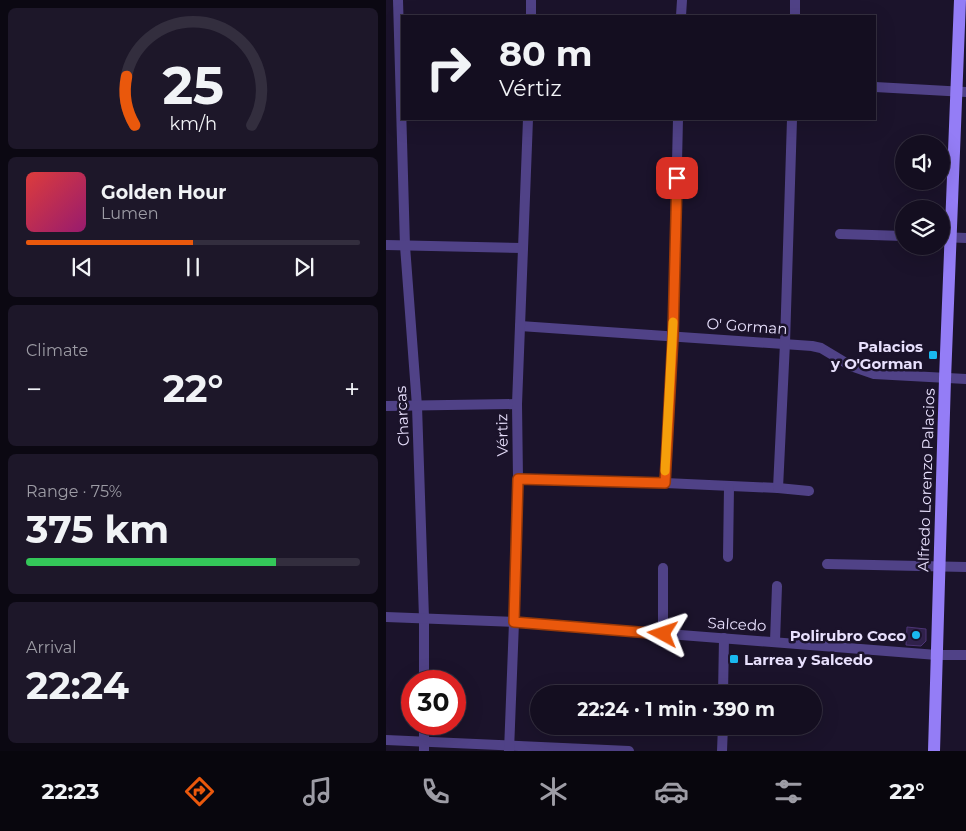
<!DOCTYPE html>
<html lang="en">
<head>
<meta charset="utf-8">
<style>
  :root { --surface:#140e20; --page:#1d1729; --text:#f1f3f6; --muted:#9d9ca5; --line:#332e3e; --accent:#ea580c }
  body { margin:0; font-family:Montserrat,sans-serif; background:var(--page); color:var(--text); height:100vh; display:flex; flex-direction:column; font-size:19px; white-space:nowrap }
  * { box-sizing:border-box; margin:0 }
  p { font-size:16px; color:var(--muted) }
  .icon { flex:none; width:28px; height:28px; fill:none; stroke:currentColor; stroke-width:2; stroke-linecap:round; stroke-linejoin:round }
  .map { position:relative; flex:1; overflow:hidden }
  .side { display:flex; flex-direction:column; gap:8px; padding:8px; background:#0b0812; width:386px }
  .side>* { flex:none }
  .hud { position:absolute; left:15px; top:15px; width:475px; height:105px; border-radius:0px; box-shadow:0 5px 20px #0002,0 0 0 1px var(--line); background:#140e20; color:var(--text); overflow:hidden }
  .buttons { position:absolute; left:509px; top:135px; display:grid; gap:10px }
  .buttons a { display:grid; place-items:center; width:55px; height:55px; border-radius:50%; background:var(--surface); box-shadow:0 5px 20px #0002,0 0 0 1px var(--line); font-size:25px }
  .speed { position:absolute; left:15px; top:670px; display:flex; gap:10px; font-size:25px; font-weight:700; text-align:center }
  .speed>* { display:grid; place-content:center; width:65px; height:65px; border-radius:50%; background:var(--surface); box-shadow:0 5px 20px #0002,0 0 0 1px var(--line); line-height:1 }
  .speed .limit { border:8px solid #d22; background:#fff; color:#111 }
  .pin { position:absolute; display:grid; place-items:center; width:42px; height:42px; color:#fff; margin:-21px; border-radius:10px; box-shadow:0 2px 8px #0006 }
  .me { position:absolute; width:55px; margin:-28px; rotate:275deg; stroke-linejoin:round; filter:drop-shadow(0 0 4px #0008) }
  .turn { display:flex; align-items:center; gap:18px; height:105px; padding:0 15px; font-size:22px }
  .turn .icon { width:65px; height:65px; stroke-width:2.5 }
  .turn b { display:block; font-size:35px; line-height:42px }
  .big { font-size:38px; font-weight:700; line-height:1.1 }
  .side .widget { flex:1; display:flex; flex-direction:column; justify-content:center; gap:8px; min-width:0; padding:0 18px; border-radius:8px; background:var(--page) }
  .side .dial { align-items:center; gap:0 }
  .dial svg { height:130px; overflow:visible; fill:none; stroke:var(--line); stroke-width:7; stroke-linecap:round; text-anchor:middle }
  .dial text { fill:var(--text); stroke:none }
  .song { display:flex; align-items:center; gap:15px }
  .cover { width:60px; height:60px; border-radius:8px; background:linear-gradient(135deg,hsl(0 70% 55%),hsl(320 70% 35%)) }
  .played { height:5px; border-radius:2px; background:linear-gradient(90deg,var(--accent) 50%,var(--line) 50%) }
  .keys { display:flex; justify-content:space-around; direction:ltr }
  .heat { display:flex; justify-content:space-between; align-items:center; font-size:28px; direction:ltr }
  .charge { height:8px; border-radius:4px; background:linear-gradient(90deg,#34c759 75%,var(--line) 0) }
  .trip { position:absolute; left:144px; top:685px; width:292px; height:50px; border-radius:25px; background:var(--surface); box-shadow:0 5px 20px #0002,0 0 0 1px var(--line); font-weight:700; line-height:50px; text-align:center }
  .menu { display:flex; height:80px; justify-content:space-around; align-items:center; background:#08060d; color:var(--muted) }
  .menu .icon { width:35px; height:35px }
  .menu .on { color:var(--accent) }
  .menu b { font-size:22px; color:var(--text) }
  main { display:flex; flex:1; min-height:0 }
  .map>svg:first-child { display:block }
</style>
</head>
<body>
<main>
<section class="side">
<div class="widget dial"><svg viewBox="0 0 100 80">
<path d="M14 69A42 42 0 1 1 86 69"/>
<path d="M14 69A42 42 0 0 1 9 39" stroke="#ea580c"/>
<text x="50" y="56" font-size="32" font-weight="700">25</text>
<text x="50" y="72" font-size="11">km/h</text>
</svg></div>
<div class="widget">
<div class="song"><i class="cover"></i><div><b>Golden Hour</b><p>Lumen</p></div></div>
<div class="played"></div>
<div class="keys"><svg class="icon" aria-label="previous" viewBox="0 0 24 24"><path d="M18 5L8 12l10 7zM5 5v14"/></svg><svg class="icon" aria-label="pause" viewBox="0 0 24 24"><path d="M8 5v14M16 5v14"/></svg><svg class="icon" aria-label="next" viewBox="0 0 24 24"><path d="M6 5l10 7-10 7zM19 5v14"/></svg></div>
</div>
<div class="widget"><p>Climate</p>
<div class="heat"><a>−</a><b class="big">22°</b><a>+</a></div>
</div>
<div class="widget"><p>Range · 75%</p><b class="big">375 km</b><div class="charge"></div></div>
<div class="widget"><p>Arrival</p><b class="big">22:24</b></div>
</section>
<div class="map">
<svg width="580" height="751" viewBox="0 0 580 751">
  <rect width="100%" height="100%" fill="#1b132b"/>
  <!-- building -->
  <path fill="#30214b" stroke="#4c3475" d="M521,627L540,629V641L535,646L520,645Z"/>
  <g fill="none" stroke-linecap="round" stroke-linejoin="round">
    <!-- street -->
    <g stroke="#504287" stroke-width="10">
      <path d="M12,0L19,246L31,406L38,618V681"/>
      <path d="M145,16V0"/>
      <path d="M295,16L296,0"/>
      <path d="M409,16V0"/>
      <path d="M489,87L580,92"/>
      <path d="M454,234L518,236"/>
      <path d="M555,237L580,238"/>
      <path d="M0,245L137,248"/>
      <path d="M134,326L426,346L435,348L465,366L488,374L580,379"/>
      <path d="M0,406L131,404"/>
      <path d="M132,479L279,483L392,488L423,491"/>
      <path d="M279,483L287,336L292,119"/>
      <path d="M392,488L399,343L406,119"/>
      <path d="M342,557L343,487"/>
      <path d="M441,564L580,567"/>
      <path d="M0,617L128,622L551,655H580"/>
      <path d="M277,634V568"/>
      <path d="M389,641L391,586"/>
      <path d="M337,694L338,638"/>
      <path d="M0,740L243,751"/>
      <path d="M38,751V724"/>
      <path d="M123,751L128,622L132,479L131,404L142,119"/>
      <path d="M336,751L337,726"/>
    </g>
    <!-- secondary -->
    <path stroke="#947df6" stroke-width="12" d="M548,751L559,379L574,0"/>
  </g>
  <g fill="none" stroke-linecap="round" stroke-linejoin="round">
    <defs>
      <path id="route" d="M277,634L128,622L132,479L279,483L287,336L291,178"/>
    </defs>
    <!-- route casing -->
    <use href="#route" stroke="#983908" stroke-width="12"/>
    <!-- route -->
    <use href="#route" stroke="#ea580c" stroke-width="9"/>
    <!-- slow -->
    <path stroke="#f59e0b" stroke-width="9" d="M279,471L287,322"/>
  </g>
  <!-- markers -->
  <g fill="#19b8ef" stroke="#1b132b" stroke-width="2">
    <rect x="542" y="350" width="10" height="10" rx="2.5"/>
    <circle cx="530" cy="635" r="5"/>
    <rect x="343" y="654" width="10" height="10" rx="2.5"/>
  </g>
  <g text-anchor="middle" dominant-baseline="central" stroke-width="5" stroke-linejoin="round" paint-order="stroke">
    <!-- street labels -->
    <g font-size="15" fill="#e8e0fd" stroke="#1b132b">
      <text transform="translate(361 326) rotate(4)">O' Gorman</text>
      <text transform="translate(16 416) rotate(-93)">Charcas</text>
      <text transform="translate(116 435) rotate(-91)">Vértiz</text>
      <text transform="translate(540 480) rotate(-88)">Alfredo Lorenzo Palacios</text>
      <text transform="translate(351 624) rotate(3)">Salcedo</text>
    </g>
    <!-- poi labels -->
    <g font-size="15" font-weight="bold" fill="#e8e0fd" stroke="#1b132b" text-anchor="end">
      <text x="537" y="346">Palacios<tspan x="537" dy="17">y O'Gorman</tspan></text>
      <text x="520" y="635">Polirubro Coco</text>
      <text x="358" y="659" text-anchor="start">Larrea y Salcedo</text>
    </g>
  </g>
</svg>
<div class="buttons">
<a><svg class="icon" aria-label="sound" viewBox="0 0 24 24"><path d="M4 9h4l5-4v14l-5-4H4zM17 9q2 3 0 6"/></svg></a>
<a><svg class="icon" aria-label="layers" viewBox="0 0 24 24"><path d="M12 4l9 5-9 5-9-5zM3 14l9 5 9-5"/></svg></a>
</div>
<div class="speed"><div class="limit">30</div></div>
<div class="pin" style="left:291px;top:178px;background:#d93025"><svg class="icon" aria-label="arrive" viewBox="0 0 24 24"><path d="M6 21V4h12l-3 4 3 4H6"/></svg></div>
<svg class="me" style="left:277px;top:634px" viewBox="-20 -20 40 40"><path d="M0-17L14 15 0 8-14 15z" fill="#ea580c" stroke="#fff" stroke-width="4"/></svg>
<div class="trip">22:24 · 1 min · 390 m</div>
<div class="hud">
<div class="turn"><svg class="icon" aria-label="right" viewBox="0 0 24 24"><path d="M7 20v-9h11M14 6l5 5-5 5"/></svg><div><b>80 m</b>Vértiz</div></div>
</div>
</div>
</main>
<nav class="menu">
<b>22:23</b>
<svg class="icon on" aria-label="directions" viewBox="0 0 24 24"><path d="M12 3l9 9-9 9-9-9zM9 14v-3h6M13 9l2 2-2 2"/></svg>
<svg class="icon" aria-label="music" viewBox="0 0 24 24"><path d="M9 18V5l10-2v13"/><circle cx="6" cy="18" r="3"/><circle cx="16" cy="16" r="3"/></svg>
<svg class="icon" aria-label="phone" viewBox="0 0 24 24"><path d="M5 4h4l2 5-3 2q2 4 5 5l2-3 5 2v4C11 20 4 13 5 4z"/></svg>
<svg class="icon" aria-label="climate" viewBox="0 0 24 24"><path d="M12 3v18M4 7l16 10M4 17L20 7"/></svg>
<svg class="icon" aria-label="car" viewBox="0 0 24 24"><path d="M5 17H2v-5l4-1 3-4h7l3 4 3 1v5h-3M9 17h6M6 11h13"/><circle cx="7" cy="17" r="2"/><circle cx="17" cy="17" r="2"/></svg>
<svg class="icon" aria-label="filters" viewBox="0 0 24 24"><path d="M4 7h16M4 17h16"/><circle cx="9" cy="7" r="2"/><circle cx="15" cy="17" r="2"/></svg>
<b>22°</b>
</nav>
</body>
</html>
